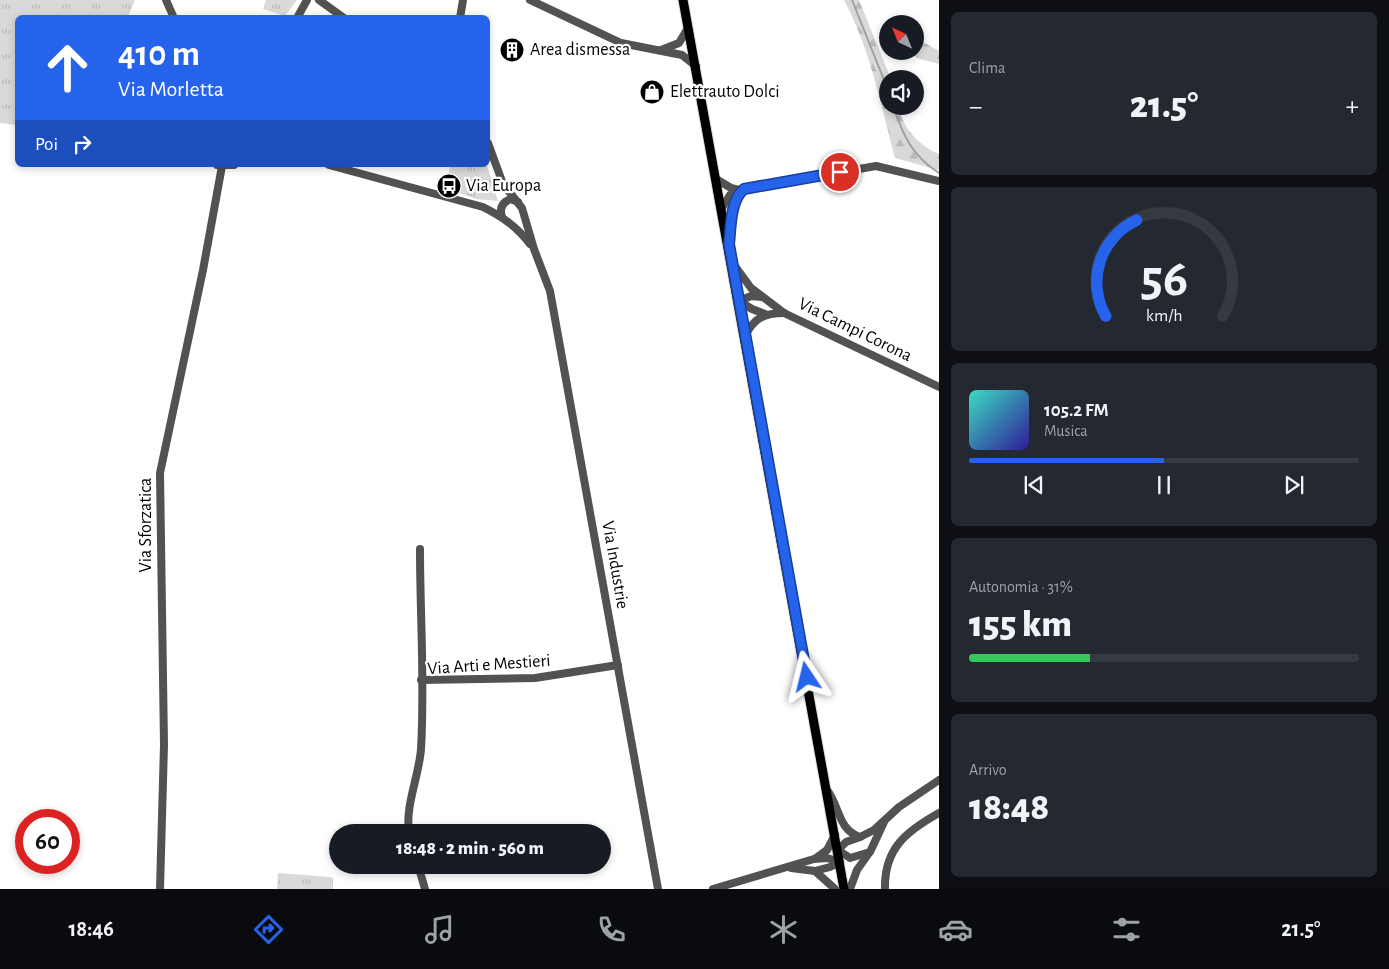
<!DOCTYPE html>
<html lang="it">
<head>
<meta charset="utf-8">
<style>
  :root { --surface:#171b24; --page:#242831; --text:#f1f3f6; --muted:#9ea1a6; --line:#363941; --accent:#2563eb }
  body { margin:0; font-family:"Alegreya Sans",sans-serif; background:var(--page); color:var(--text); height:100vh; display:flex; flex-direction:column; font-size:19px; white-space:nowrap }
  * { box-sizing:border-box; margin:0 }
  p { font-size:16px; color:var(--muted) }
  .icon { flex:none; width:28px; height:28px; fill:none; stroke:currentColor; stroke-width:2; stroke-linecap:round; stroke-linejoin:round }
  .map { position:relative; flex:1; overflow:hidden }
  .side { display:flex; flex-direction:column; gap:12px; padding:12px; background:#0d0f14; width:450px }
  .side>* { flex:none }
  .hud { position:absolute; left:15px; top:15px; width:475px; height:152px; border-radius:8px; box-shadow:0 2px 8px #0003; background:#2563eb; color:#fff; overflow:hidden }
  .needle { width:32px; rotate:317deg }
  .controls { position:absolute; left:879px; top:15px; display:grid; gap:10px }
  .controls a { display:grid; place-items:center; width:45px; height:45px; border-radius:50%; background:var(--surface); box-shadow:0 2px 8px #0003; font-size:25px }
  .speed { position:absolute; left:15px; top:809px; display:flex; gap:10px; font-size:25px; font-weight:700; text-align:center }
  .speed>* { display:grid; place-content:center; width:65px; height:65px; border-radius:50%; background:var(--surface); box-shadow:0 2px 8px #0003; line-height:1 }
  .speed .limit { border:8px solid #d22; background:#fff; color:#111 }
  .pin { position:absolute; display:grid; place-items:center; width:42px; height:42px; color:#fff; margin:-21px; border:2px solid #fff; border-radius:50%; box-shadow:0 1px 5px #0007 }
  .me { position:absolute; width:55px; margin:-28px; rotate:350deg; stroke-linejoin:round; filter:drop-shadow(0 0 4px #0008) }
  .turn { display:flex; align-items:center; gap:18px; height:105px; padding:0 20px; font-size:22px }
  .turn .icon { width:65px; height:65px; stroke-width:2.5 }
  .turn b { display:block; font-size:35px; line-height:42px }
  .then { display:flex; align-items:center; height:48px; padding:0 20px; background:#0003; gap:10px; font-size:19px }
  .big { font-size:38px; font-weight:800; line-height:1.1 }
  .side .widget { flex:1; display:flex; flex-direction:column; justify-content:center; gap:8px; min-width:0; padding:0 18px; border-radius:8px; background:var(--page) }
  .side .dial { align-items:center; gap:0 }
  .dial svg { height:130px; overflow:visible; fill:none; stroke:var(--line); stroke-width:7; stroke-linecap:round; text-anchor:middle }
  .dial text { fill:var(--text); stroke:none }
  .song { display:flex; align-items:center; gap:15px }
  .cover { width:60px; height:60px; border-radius:8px; background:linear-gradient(135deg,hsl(170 70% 55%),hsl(250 70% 35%)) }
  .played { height:5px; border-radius:2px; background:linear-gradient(90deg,var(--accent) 50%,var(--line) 50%) }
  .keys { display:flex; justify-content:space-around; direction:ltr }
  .heat { display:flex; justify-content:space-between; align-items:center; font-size:28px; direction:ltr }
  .charge { height:8px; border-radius:4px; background:linear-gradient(90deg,#34c759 31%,var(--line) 0) }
  .trip { position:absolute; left:329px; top:824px; width:282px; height:50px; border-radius:25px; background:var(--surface); box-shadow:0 2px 8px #0003; font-weight:800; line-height:50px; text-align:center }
  .tab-bar { display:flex; height:80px; justify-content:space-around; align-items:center; background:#090b0e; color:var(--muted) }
  .tab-bar .icon { width:35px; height:35px }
  .tab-bar .selected { color:var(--accent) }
  .tab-bar b { font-size:22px; color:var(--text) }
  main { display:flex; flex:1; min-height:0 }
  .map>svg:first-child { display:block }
</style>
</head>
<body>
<main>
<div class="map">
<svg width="939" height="889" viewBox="0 0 939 889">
  <defs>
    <pattern id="grass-tufts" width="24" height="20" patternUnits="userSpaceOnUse" patternTransform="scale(1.25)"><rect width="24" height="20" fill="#d9d9d9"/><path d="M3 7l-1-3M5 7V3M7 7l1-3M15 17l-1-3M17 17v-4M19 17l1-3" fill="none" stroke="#b8b8b8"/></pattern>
    <pattern id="forest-firs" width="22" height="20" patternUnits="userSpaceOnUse" patternTransform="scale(1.25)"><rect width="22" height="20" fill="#d9d9d9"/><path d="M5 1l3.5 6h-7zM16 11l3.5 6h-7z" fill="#b8b8b8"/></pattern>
  </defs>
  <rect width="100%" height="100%" fill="#fff"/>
  <!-- grass -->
  <g fill="url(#grass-tufts)">
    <path d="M0,0H135L128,17L18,18L17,125L0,123Z"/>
    <path d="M266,0H297L285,16L263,9Z"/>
    <path d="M450,165H487L498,201L476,199L447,188Z"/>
    <path d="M278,873L330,877L333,878V889H277Z"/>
  </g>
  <!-- forest -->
  <g fill="url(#forest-firs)">
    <path d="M844,0H859L891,79H888V106H898C903,128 919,146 939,154V170L895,158C881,104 870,49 844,0Z"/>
    <path d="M915,31L922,34L923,42L939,51V64L917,58L912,51H915Z"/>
  </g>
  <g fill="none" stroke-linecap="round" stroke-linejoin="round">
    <!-- stream -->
    <g stroke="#a0a0a0" stroke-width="2">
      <path d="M852,0L888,90"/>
      <path d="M893,106C903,135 912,156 939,173"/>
    </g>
    <defs>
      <path id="major" d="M683,0L844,889"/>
    </defs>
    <!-- major casing -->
    <use href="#major" stroke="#dbdbdb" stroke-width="11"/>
    <!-- minor -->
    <g stroke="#525252" stroke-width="8">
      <path d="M166,0L174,18"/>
      <path d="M319,0L344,18"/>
      <path d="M530,0L621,43L682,55L696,66"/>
      <path d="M297,18L307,0"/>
      <path d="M460,18L463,0"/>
      <path d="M661,50L679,43L688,28"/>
      <path d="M488,143L503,184L522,208L534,249L550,291L658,889"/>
      <path d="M217,165H234"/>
      <path d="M329,165L483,207C503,217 517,227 530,244"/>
      <path d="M716,179L731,188L739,190L876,166L939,181"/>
      <path d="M722,208L730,195L739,190"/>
      <path d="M502,217C499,208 502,202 511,199L518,202"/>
      <path d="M729,244C731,227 730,200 745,189"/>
      <path d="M732,262L751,288L784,313L939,387"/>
      <path d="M739,301L752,309L765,314"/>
      <path d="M739,301L751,296L762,297"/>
      <path d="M745,336C754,318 764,313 784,313"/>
      <path d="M421,680L535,678L618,665"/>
      <path d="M827,790C840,807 838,830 860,837L874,830L899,807L939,780"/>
      <path d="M409,832C405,806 419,776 421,749C425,683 420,616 420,549"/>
      <path d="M860,837L846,842L838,850L850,858L870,852L884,822"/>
      <path d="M816,858L827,850L835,835"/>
      <path d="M418,865L425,889"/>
      <path d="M791,868L815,871L835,889"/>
      <path d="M815,871L830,867L840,862"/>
      <path d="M160,889L164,745L160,473L203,270L222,166"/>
      <path d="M713,889L814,859L827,858L840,862"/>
      <path d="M850,889L857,870L869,853"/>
      <path d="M885,889C884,848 907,831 939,813"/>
    </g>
    <!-- major -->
    <use href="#major" stroke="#000" stroke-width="9"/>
  </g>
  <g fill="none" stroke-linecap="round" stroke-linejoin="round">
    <defs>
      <path id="route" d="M807,677L729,244C731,227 730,201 744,189L840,172"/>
    </defs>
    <!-- route casing -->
    <use href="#route" stroke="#184099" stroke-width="12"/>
    <!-- route -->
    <use href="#route" stroke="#2563eb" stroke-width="9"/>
  </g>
  <!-- icons -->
  <defs>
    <symbol id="building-disc" viewBox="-11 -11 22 22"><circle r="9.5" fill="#000" stroke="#fff"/><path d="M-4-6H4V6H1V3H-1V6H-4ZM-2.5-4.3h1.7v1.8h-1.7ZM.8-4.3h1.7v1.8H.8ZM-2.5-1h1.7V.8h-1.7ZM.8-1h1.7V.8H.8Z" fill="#fff"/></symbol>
    <symbol id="shop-disc" viewBox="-11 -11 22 22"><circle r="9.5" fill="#000" stroke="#fff"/><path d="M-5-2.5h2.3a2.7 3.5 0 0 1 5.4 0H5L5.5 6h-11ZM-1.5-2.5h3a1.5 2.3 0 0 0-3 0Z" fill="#fff"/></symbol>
    <symbol id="bus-disc" viewBox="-11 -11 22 22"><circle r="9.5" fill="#000" stroke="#fff"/><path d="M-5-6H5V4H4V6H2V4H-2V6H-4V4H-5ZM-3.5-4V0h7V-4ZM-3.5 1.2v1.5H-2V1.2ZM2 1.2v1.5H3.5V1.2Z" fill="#fff"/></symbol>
  </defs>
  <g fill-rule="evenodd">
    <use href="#building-disc" x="498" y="36" width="28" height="28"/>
    <use href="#shop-disc" x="638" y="78" width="28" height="28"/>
    <use href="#bus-disc" x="435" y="172" width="28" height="28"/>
  </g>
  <g text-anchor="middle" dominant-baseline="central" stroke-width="4.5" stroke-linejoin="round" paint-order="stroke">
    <!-- poi labels -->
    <g font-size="18" fill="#000" stroke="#fff" text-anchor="start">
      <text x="530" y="50">Area dismessa</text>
      <text x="670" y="92">Elettrauto Dolci</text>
      <text x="466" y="186">Via Europa</text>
    </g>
    <!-- street labels -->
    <g font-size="18" fill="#000" stroke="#fff">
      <text transform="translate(855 330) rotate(26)">Via Campi Corona</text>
      <text transform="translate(146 525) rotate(-90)">Via Sforzatica</text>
      <text transform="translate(615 565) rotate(80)">Via Industrie</text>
      <text transform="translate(489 665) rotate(-4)">Via Arti e Mestieri</text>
    </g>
  </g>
</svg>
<div class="controls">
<a><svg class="needle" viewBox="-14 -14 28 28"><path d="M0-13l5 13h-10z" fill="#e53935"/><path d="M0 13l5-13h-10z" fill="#9ea1a6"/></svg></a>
<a><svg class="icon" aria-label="sound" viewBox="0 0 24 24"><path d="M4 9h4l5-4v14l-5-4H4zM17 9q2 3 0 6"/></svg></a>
</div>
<div class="speed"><div class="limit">60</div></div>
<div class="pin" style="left:840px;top:172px;background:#d93025"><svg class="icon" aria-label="arrive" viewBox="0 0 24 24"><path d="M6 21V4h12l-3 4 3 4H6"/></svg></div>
<svg class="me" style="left:807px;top:677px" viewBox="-20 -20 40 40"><path d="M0-17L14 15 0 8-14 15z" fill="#2563eb" stroke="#fff" stroke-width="4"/></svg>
<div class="trip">18:48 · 2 min · 560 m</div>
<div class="hud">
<div class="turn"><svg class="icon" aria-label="ahead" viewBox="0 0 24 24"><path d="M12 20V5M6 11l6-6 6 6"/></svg><div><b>410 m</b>Via Morletta</div></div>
<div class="then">Poi<svg class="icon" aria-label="right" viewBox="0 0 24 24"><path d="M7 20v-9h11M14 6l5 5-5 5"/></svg></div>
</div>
</div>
<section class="side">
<div class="widget"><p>Clima</p>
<div class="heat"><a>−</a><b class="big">21.5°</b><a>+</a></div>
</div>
<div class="widget dial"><svg viewBox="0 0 100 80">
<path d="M14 69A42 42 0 1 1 86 69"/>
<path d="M14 69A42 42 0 0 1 33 10" stroke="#2563eb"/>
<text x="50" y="56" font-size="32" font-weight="700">56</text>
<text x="50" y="72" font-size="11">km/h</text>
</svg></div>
<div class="widget">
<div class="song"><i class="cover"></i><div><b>105.2 FM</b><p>Musica</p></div></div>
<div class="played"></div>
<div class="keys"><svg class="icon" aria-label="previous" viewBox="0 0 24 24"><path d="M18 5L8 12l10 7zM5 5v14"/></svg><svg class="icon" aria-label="pause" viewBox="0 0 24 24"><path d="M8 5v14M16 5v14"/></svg><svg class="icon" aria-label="next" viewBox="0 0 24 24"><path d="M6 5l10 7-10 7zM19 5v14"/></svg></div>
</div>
<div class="widget"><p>Autonomia · 31%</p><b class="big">155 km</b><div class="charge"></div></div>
<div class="widget"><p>Arrivo</p><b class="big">18:48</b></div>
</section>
</main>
<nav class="tab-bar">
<b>18:46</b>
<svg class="icon selected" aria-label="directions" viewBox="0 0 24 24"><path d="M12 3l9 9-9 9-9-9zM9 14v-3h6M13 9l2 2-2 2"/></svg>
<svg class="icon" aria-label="music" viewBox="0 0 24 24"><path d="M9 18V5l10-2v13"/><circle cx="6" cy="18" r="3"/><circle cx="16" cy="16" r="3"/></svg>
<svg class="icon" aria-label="phone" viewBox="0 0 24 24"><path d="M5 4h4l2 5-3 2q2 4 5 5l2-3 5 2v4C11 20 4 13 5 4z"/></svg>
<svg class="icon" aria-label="climate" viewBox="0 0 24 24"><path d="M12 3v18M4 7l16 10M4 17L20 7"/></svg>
<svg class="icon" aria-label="car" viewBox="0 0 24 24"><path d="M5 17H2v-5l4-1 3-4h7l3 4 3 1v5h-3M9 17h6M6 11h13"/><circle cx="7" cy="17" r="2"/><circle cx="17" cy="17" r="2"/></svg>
<svg class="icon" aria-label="filters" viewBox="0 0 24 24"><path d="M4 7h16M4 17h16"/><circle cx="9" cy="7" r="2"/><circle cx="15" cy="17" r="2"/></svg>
<b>21.5°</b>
</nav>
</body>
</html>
